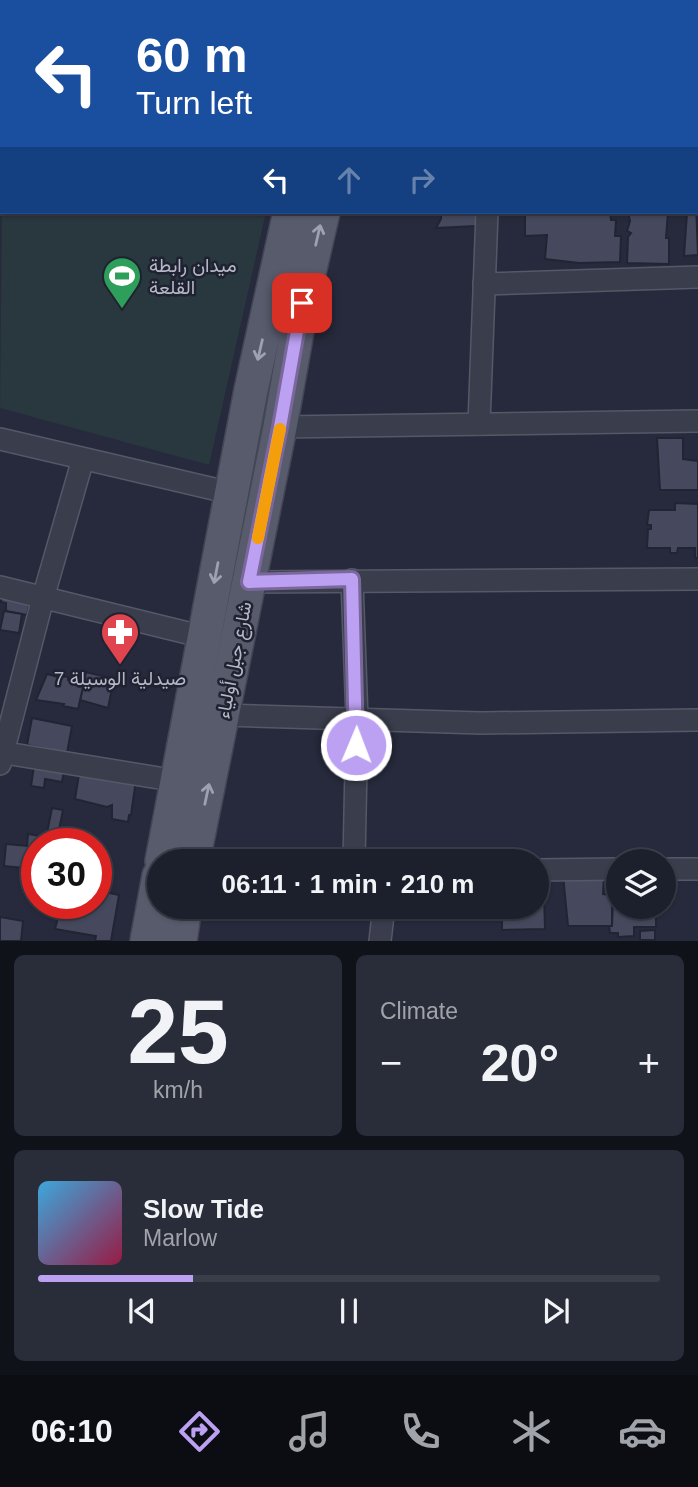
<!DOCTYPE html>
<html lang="en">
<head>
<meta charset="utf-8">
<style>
  :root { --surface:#1c202d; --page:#292d39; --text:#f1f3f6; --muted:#a0a3aa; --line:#3a3e49; --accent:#bca0f2 }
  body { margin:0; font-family:Arial,Vazirmatn,sans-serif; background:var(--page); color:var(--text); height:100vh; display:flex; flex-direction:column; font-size:26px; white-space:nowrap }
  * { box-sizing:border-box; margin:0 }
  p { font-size:23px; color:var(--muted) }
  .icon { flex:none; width:38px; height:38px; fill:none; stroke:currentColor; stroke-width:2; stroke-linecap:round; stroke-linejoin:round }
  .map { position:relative; height:941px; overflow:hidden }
  .panel { display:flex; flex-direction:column; gap:14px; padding:14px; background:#0f1219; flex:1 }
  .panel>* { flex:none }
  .guide { position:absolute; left:0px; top:0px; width:698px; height:214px; box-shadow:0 2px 5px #0004,0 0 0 2px var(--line); background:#1a4fa0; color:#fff; overflow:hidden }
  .fabs { position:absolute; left:606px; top:849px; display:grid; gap:14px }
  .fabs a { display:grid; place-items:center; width:70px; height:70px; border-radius:50%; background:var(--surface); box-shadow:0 2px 5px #0004,0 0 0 2px var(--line); font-size:35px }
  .speed { position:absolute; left:21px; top:828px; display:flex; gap:14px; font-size:35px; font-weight:700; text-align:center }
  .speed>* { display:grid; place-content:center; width:91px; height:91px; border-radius:50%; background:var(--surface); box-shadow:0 2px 5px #0004,0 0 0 2px var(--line); line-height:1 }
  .speed .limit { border:10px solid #d22; background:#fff; color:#111 }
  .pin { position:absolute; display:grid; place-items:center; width:60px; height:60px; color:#fff; margin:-30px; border-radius:14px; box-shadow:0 4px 10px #0006 }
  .me { position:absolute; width:77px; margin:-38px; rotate:1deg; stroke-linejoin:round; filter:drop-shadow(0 0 5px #0008) }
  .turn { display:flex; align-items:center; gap:24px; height:147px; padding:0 21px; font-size:32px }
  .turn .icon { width:91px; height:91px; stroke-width:2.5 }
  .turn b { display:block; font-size:49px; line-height:60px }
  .lanes { display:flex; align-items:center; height:66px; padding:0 21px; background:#0003; justify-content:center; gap:35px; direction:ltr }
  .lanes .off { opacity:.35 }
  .big { font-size:52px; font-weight:600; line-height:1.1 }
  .panel .card { flex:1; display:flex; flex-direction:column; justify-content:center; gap:10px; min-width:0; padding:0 24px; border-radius:10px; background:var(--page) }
  .panel .dial { align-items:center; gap:0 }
  .dial b { font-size:91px; line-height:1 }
  .song { display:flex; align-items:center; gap:21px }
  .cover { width:84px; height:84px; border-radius:10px; background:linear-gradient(135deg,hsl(200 70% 55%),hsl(340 70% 35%)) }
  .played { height:7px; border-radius:4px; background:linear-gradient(90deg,var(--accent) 25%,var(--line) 25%) }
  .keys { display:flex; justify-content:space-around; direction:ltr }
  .heat { display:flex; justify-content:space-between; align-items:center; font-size:38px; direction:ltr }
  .panel .tiles { flex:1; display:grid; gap:14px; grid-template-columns:1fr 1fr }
  .card:last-child { grid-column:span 2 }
  .trip { position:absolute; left:147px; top:849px; width:402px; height:70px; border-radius:35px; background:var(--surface); box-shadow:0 2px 5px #0004,0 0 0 2px var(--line); font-weight:600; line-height:70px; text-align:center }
  .tabs { display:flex; height:112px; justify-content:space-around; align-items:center; background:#0b0d12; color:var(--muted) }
  .tabs .icon { width:49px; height:49px }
  .tabs .active { color:var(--accent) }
  .tabs b { font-size:32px; color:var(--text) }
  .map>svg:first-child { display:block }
</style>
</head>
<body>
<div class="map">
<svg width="698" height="941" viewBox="0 0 698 941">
  <rect width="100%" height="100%" fill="#262a3c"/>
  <!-- green -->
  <path fill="#29373e" d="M2,202V212H266L209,465L0,408Z"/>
  <!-- building -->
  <g fill="#46495d" stroke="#212433" stroke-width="2">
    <path d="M696,203L698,255L684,256L687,213L696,212Z"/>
    <path d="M441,212H477V226L436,228L441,219Z"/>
    <path d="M525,212H566V214L575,215L577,212H610L611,220H616L615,236H621L620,262L579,263L545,259L547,235L525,236Z"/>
    <path d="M628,212H668L666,238H669V264L627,263L628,237L631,233L627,231L630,221Z"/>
    <path d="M657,438H683V459L698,461V490H660Z"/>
    <path d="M675,503L698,504V558H695V548H678L677,553H670V548H647L648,529H651V525H647L649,510H675Z"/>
    <path d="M2,594L30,602L27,615L6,611V603L1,602Z"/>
    <path d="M4,611L22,614L19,633L0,630Z"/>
    <path d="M86,672L114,679L108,708L80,700Z"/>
    <path d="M47,674L61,678V676L68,677V680L84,683L78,709L63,706L64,704L36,700Z"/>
    <path d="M32,718L72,726L67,753L27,745Z"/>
    <path d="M34,766L64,771L62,782L45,779L44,788L31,786Z"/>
    <path d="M79,774L136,780L131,815H129L128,822L112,819V805L107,807L75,799Z"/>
    <path d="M52,808L63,810L58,835L47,833Z"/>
    <path d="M28,834L40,836L39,844H37V876L23,874V868L4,866L6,844L27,846Z"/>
    <path d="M563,875L604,878L603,894L612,895V926H568Z"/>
    <path d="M105,892L119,895L111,941H95L96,936L55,929L62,903H96V893L104,894Z"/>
    <path d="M537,894H544L545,929L502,930V916H506V908L502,906H537Z"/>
    <path d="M613,900H618V906H656V927H634V936L618,937V933H610L609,926H612Z"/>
    <path d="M0,917L23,921L21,941H0Z"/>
    <path d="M655,930V940H640V931Z"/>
  </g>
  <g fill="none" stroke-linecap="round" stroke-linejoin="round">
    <defs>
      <g id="street">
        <path d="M40,2L41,0"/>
        <path d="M415,2L416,0"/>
        <path d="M0,20L2,21"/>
        <path d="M696,46H698"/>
        <path d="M0,149L2,142"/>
        <path d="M696,192H698"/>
        <path d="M484,284L698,277"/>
        <path d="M479,424L487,212"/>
        <path d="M280,427L698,421"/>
        <path d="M0,439L231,493"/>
        <path d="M352,580L357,720L354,861"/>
        <path d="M249,582L698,579"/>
        <path d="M0,587L204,637"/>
        <path d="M223,715L481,723L698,720"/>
        <path d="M0,752L177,781"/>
        <path d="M0,764L43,598L83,459"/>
        <path d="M193,859L233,861"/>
        <path d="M663,869H698"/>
        <path d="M537,870L618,869"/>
        <path d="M380,941L384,906"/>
      </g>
      <path id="secondary" d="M696,22H698"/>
      <g id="primary">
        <path d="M344,2V0"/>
        <path d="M382,2L383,0"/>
        <path d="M162,861L251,390L290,212"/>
        <path d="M193,861L280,427L302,303L323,212"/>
        <path d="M147,941L159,876"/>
        <path d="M180,941L185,906"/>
      </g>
    </defs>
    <!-- street casing -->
    <use href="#street" stroke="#555867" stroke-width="24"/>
    <!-- secondary casing -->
    <use href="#secondary" stroke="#555867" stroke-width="32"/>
    <!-- primary casing -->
    <use href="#primary" stroke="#434655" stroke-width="36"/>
    <!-- street -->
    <use href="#street" stroke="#3a3d4c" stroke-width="21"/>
    <!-- secondary -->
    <use href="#secondary" stroke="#484b5e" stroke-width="30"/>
    <!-- primary -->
    <use href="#primary" stroke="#585b6c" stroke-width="33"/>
  </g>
  <!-- one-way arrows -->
  <defs><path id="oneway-shaft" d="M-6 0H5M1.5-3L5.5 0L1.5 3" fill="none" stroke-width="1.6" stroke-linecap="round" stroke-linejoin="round" transform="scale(1.75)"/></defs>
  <g stroke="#9ea1b0">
    <use href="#oneway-shaft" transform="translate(318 235) rotate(-77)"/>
    <use href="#oneway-shaft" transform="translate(260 350) rotate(103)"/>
    <use href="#oneway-shaft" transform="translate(216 573) rotate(101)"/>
    <use href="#oneway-shaft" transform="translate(207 794) rotate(-78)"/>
  </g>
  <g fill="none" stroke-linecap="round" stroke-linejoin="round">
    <defs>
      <path id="route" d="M302,303L280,427L249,582L352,579L356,745"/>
    </defs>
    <!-- route casing -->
    <use href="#route" stroke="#7a689d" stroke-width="18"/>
    <!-- route -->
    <use href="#route" stroke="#bca0f2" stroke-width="12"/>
    <!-- slow -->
    <path stroke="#f59e0b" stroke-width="12" d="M258,538L280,429"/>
  </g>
  <!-- icons -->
  <defs>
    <symbol id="stadium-pin" viewBox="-11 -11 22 30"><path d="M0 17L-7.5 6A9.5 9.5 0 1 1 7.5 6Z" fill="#2e9e5b" stroke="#1f2231"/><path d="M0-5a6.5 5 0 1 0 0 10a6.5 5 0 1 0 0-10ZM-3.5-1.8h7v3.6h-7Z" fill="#fff"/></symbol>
    <symbol id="pharmacy-pin" viewBox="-11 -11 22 30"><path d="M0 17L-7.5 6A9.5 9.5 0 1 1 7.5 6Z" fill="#e0444e" stroke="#1f2231"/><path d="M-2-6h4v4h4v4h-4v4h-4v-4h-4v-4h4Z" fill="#fff"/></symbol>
  </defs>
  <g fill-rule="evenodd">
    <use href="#stadium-pin" x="100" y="254" width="44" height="60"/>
    <use href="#pharmacy-pin" x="98" y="610" width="44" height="60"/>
  </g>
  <g text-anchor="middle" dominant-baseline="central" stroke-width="5" stroke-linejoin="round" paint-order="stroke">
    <!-- poi labels -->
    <g font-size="19" fill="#b6b8c7" stroke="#1f2231" text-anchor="start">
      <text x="149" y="265">ميدان رابطة<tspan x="149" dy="22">القلعة</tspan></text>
      <text x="120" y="678" text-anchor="middle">صيدلية الوسيلة 7</text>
    </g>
    <!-- street labels -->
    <g font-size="19" fill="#b6b8c7" stroke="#1f2231">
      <text transform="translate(234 660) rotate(-79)">شارع جبل أولياء</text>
    </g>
  </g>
</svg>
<div class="fabs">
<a><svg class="icon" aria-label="layers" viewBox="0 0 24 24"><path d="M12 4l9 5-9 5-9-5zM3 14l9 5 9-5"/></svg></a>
</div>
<div class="speed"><div class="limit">30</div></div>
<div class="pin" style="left:302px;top:303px;background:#d93025"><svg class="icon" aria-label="arrive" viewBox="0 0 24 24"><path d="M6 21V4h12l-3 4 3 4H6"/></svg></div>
<svg class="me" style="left:356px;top:745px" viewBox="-20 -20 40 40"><circle r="17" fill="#bca0f2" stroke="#fff" stroke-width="3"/><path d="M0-11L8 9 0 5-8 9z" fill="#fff"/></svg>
<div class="trip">06:11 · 1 min · 210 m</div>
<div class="guide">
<div class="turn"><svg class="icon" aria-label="left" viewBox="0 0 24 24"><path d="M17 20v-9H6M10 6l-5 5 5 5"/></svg><div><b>60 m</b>Turn left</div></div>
<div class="lanes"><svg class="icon" aria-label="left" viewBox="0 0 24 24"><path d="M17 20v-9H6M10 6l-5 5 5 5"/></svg><svg class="icon off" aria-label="ahead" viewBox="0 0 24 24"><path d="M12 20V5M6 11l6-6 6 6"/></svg><svg class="icon off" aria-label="right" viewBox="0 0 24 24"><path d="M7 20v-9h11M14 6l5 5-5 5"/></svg></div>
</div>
</div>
<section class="panel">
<div class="tiles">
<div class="card dial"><b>25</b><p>km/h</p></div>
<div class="card"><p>Climate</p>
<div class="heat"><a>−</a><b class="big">20°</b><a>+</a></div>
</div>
<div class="card">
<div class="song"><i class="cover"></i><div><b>Slow Tide</b><p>Marlow</p></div></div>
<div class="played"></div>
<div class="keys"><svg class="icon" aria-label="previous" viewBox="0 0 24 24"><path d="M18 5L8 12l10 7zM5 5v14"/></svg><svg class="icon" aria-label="pause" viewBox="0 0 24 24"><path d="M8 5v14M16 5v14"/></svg><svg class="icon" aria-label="next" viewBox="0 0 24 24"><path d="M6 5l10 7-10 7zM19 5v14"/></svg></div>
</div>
</div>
</section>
<nav class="tabs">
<b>06:10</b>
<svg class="icon active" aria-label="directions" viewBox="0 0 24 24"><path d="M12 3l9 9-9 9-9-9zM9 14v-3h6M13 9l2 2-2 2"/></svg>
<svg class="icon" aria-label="music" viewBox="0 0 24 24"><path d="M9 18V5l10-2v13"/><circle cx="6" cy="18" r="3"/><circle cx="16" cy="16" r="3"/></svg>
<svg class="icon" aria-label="phone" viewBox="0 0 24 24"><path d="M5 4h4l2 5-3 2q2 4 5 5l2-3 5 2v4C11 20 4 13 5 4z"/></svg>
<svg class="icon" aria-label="climate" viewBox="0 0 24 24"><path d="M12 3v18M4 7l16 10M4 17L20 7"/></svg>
<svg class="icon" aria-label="car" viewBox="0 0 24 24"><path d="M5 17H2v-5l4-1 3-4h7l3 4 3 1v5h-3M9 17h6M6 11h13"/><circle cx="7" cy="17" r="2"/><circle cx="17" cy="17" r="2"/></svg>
</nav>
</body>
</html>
